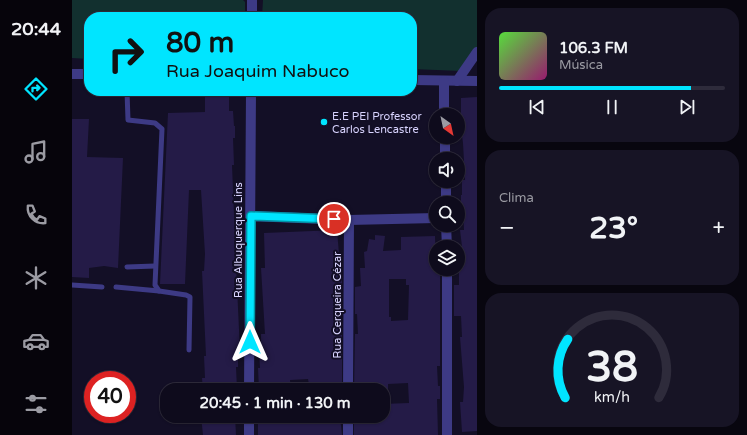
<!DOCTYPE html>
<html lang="pt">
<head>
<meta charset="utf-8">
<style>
  :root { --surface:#0e0b1c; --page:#171425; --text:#f1f3f6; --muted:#9b9ba3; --line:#2e2b3b; --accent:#00e5ff }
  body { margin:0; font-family:"Varela Round",sans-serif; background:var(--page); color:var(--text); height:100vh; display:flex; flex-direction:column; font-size:15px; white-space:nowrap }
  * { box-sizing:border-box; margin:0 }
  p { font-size:13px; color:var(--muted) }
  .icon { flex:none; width:22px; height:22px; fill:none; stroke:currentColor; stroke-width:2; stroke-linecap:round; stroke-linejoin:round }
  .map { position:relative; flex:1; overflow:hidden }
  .details { display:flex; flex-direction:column; gap:8px; padding:8px; background:#08060f; width:270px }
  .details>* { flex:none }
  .guide { position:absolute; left:12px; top:12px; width:333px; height:84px; border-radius:16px; box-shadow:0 1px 3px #0004,0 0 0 1px var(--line); background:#00e5ff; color:#111; overflow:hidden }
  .needle { width:26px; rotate:147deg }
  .tools { position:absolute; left:357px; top:108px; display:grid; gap:8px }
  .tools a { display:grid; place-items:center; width:36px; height:36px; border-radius:50%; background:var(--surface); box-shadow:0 1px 3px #0004,0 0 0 1px var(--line); font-size:20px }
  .speed { position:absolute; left:12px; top:371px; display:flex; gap:8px; font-size:20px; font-weight:700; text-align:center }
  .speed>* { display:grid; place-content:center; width:52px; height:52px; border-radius:50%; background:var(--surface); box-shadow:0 1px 3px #0004,0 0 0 1px var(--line); line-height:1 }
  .speed .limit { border:6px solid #d22; background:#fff; color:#111 }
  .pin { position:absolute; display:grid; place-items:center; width:34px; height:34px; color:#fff; margin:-17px; border:2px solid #fff; border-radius:50%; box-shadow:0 1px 4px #0007 }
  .me { position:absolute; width:44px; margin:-22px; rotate:0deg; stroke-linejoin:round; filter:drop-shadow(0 0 3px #0008) }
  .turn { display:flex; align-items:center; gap:14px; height:84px; padding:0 16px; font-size:18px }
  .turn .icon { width:52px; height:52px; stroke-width:2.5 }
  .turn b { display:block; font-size:28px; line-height:34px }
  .big { font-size:30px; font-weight:800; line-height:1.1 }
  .details .widget { flex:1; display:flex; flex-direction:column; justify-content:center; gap:6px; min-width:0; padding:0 14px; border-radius:16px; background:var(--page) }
  .details .dial { align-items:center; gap:0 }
  .dial svg { height:104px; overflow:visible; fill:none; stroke:var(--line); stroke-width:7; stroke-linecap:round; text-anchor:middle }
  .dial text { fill:var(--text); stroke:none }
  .song { display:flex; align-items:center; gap:12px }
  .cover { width:48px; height:48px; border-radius:6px; background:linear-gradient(135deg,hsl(110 70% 55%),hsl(320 70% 35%)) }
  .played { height:4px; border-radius:2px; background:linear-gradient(90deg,var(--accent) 85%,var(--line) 85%) }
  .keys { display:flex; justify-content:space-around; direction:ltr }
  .heat { display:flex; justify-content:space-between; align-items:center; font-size:22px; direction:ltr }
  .trip { position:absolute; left:88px; top:383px; width:230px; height:40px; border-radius:16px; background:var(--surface); box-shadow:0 1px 3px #0004,0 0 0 1px var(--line); font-weight:800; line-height:40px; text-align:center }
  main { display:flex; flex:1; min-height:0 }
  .dock { display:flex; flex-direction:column; width:72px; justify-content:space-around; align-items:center; background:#06040b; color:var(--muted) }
  .dock .icon { width:28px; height:28px }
  .dock .active { color:var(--accent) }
  .dock b { font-size:18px; color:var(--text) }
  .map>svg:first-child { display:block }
</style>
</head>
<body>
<main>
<nav class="dock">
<b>20:44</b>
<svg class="icon active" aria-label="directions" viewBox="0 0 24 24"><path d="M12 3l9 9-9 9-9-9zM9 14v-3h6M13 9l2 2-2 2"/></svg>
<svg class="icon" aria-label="music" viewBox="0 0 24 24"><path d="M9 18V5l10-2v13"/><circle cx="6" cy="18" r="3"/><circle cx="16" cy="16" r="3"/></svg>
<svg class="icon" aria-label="phone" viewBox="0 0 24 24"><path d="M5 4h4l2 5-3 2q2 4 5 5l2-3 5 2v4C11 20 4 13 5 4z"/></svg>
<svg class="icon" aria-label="climate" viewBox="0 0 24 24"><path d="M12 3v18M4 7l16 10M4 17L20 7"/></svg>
<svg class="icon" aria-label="car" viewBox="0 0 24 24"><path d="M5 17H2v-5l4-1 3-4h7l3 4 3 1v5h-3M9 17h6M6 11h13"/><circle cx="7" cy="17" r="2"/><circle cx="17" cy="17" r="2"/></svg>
<svg class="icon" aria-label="filters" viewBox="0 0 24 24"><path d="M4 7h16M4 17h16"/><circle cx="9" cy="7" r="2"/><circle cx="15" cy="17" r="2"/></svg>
</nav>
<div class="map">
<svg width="405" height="435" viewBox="0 0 405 435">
  <rect width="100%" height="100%" fill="#130f26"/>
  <!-- green -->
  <g fill="#12302f">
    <path d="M0,0H171L173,2V17H17V59L0,58Z"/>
    <path d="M191,0H405V47L389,71L340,69V17H190Z"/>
  </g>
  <!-- building -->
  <g fill="#241b47" fill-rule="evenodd">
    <path d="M133,91H157V111H161L162,126H163V138H161L162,165H160L162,215L166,234V265H164L168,351H166V367H164L165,389L131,390L130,378H133L132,356H134L130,271H132L133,254L129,190H117L113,284H88L96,113L133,112Z"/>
    <path d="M405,97V431L390,432L388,402H391L392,387L388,337H390L389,316H382V285H387V263H392L388,230H392L391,208H389V195H390V180H393L391,143L389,129L386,130V117H389V98Z"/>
    <path d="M0,119H17L15,157L51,158L46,268L32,266L17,268V278L0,277Z"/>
    <path d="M265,230L268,266H270V315H268V335H270V390H238L236,379L218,380L219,390H187L186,368H188L187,352H189V334H193L189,268H193L192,233Z"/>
    <path d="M303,235L313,236L311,251L329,250V237L363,236L364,271H368V366H365L366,386H368V399H365L366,435H282V420L311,419V404L337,403L336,383L316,384V390H282L283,334H286L285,314H283V287L289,286L288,268H293L292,252L295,251L297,239L303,240ZM317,279H334V285H337L336,320L319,321V317H317Z"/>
    <path d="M129,416H163L164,435H131Z"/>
    <path d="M268,416L270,435H186V418Z"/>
  </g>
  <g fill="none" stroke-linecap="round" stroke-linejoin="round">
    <!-- service -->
    <g stroke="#3d3a85" stroke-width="5">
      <path d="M55,91L56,120L83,123L90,129L83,285L87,291L114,295L118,297L117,350"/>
      <path d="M55,267L83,266"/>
      <path d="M0,285L30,287"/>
      <path d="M44,287L87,291"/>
    </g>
    <!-- minor -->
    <g stroke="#3d3a85" stroke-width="10">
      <path d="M0,74H17"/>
      <path d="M340,80L405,81"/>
      <path d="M372,81V115"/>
      <path d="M385,81L405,52"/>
      <path d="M373,137V159"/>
      <path d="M374,181V203"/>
      <path d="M179,216L277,220L364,218"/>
      <path d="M374,225L375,247"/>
      <path d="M375,269V435"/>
      <path d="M276,390L277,220"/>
      <path d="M276,435V416"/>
    </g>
    <!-- tertiary -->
    <g stroke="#3d3a85" stroke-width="10">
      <path d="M180,17V0"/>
      <path d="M177,390L179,91"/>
      <path d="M177,435V416"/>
    </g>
  </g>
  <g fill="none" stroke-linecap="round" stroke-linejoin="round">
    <defs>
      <path id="route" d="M178,342L179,216L262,219"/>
    </defs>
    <!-- route casing -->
    <use href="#route" stroke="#0095a6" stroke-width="10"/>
    <!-- route -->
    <use href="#route" stroke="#00e5ff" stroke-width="7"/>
  </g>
  <!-- markers -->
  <circle fill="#00e5ff" stroke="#130f26" stroke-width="1.5" cx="252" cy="122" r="4"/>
  <g text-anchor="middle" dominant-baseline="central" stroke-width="4" stroke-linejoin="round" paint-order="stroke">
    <!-- poi labels -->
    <g font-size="11" fill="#d9d4ff" stroke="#130f26" text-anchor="start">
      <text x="260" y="116">E.E PEI Professor<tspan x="260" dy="13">Carlos Lencastre</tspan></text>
    </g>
    <!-- street labels -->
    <g font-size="11" fill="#d9d4ff" stroke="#130f26">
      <text transform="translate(166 240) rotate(-90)">Rua Albuquerque Lins</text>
      <text transform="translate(265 305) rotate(-90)">Rua Cerqueira Cézar</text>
    </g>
  </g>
</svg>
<div class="tools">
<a><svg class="needle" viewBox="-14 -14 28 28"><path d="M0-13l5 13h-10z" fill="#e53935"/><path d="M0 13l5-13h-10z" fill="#9b9ba3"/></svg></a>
<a><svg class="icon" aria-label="sound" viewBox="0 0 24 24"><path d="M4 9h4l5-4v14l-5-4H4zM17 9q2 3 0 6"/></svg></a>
<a><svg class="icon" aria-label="search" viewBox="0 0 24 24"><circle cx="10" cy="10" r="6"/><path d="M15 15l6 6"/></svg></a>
<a><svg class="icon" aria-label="layers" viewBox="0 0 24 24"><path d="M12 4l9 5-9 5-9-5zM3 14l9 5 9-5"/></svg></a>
</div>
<div class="speed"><div class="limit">40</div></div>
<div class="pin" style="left:262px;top:219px;background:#d93025"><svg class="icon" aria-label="arrive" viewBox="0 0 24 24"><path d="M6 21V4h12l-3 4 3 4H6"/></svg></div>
<svg class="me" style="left:178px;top:342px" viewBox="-20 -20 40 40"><path d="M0-17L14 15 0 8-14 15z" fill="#00e5ff" stroke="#fff" stroke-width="4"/></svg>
<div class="trip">20:45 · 1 min · 130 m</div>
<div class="guide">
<div class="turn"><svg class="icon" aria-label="right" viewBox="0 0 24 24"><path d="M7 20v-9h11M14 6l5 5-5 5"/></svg><div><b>80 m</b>Rua Joaquim Nabuco</div></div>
</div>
</div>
<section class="details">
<div class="widget">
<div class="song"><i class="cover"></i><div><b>106.3 FM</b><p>Música</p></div></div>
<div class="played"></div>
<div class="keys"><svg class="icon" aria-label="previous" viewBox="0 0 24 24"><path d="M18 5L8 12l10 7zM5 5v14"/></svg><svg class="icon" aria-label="pause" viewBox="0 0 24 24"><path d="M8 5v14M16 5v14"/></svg><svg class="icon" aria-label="next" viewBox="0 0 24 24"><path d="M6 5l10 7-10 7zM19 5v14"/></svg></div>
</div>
<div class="widget"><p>Clima</p>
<div class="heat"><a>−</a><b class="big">23°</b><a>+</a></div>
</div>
<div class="widget dial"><svg viewBox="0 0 100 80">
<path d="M14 69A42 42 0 1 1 86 69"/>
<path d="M14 69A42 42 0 0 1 16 24" stroke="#00e5ff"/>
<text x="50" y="56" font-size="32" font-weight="700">38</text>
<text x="50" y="72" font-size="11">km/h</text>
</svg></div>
</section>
</main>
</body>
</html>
